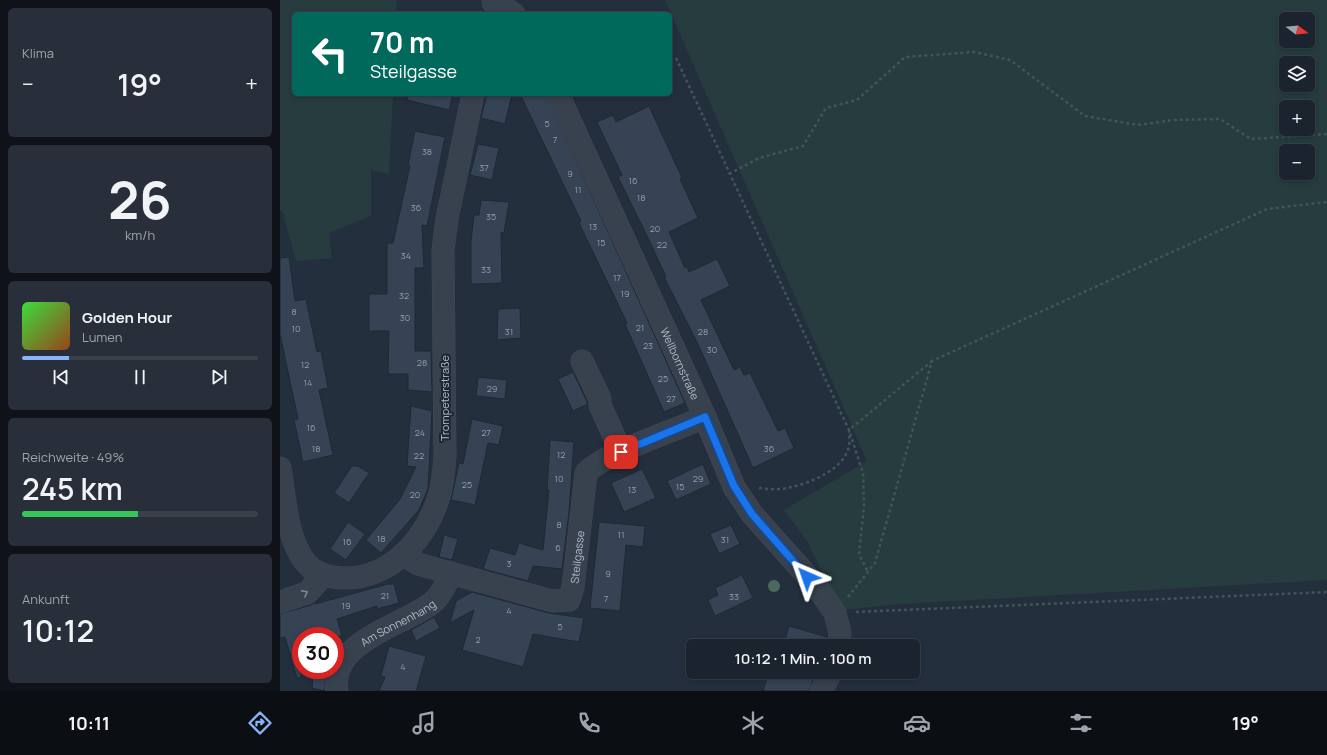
<!DOCTYPE html>
<html lang="de">
<head>
<meta charset="utf-8">
<style>
  :root { --surface:#1b232e; --page:#282f3a; --text:#f1f3f6; --muted:#a0a4aa; --line:#39404a; --accent:#8ab4f8 }
  body { margin:0; font-family:Manrope,sans-serif; background:var(--page); color:var(--text); height:100vh; display:flex; flex-direction:column; font-size:15px; white-space:nowrap }
  * { box-sizing:border-box; margin:0 }
  p { font-size:13px; color:var(--muted) }
  .icon { flex:none; width:22px; height:22px; fill:none; stroke:currentColor; stroke-width:2; stroke-linecap:round; stroke-linejoin:round }
  .map { position:relative; flex:1; overflow:hidden }
  .sheet { display:flex; flex-direction:column; gap:8px; padding:8px; background:#0f1319; width:280px }
  .sheet>* { flex:none }
  .banner { position:absolute; left:12px; top:12px; width:380px; height:84px; border-radius:6px; box-shadow:0 2px 6px #0003,0 0 0 1px var(--line); background:#00695c; color:#fff; overflow:hidden }
  .needle { width:26px; rotate:106deg }
  .fabs { position:absolute; left:999px; top:12px; display:grid; gap:8px }
  .fabs a { display:grid; place-items:center; width:36px; height:36px; border-radius:6px; background:var(--surface); box-shadow:0 2px 6px #0003,0 0 0 1px var(--line); font-size:20px }
  .speed { position:absolute; left:12px; top:627px; display:flex; gap:8px; font-size:20px; font-weight:700; text-align:center }
  .speed>* { display:grid; place-content:center; width:52px; height:52px; border-radius:50%; background:var(--surface); box-shadow:0 2px 6px #0003,0 0 0 1px var(--line); line-height:1 }
  .speed .limit { border:6px solid #d22; background:#fff; color:#111 }
  .pin { position:absolute; display:grid; place-items:center; width:34px; height:34px; color:#fff; margin:-17px; border-radius:8px; box-shadow:0 2px 6px #0006 }
  .me { position:absolute; width:44px; margin:-22px; rotate:317deg; stroke-linejoin:round; filter:drop-shadow(0 0 3px #0008) }
  .turn { display:flex; align-items:center; gap:14px; height:84px; padding:0 12px; font-size:18px }
  .turn .icon { width:52px; height:52px; stroke-width:2.5 }
  .turn b { display:block; font-size:28px; line-height:34px }
  .big { font-size:30px; font-weight:600; line-height:1.1 }
  .sheet .widget { flex:1; display:flex; flex-direction:column; justify-content:center; gap:6px; min-width:0; padding:0 14px; border-radius:6px; background:var(--page) }
  .sheet .dial { align-items:center; gap:0 }
  .dial b { font-size:52px; line-height:1 }
  .song { display:flex; align-items:center; gap:12px }
  .cover { width:48px; height:48px; border-radius:6px; background:linear-gradient(135deg,hsl(120 70% 55%),hsl(20 70% 35%)) }
  .played { height:4px; border-radius:2px; background:linear-gradient(90deg,var(--accent) 20%,var(--line) 20%) }
  .keys { display:flex; justify-content:space-around; direction:ltr }
  .heat { display:flex; justify-content:space-between; align-items:center; font-size:22px; direction:ltr }
  .charge { height:6px; border-radius:3px; background:linear-gradient(90deg,#34c759 49%,var(--line) 0) }
  .trip { position:absolute; left:406px; top:639px; width:234px; height:40px; border-radius:6px; background:var(--surface); box-shadow:0 2px 6px #0003,0 0 0 1px var(--line); font-weight:600; line-height:40px; text-align:center }
  .dock { display:flex; height:64px; justify-content:space-around; align-items:center; background:#0b0e12; color:var(--muted) }
  .dock .icon { width:28px; height:28px }
  .dock .on { color:var(--accent) }
  .dock b { font-size:18px; color:var(--text) }
  main { display:flex; flex:1; min-height:0 }
  .map>svg:first-child { display:block }
</style>
</head>
<body>
<main>
<section class="sheet">
<div class="widget"><p>Klima</p>
<div class="heat"><a>−</a><b class="big">19°</b><a>+</a></div>
</div>
<div class="widget dial"><b>26</b><p>km/h</p></div>
<div class="widget">
<div class="song"><i class="cover"></i><div><b>Golden Hour</b><p>Lumen</p></div></div>
<div class="played"></div>
<div class="keys"><svg class="icon" aria-label="previous" viewBox="0 0 24 24"><path d="M18 5L8 12l10 7zM5 5v14"/></svg><svg class="icon" aria-label="pause" viewBox="0 0 24 24"><path d="M8 5v14M16 5v14"/></svg><svg class="icon" aria-label="next" viewBox="0 0 24 24"><path d="M6 5l10 7-10 7zM19 5v14"/></svg></div>
</div>
<div class="widget"><p>Reichweite · 49%</p><b class="big">245 km</b><div class="charge"></div></div>
<div class="widget"><p>Ankunft</p><b class="big">10:12</b></div>
</section>
<div class="map">
<svg width="1047" height="691" viewBox="0 0 1047 691">
  <rect width="100%" height="100%" fill="#242f3e"/>
  <!-- green -->
  <g fill="#263c3f" fill-rule="evenodd">
    <path d="M0,0H117L116,14H14V94H113L109,174L91,170V216L49,233L52,258L16,261L2,210H0Z"/>
    <path d="M385,0H1047V580L621,604L561,610L527,541L504,510L587,461ZM1006,19H1028V41H1006ZM1006,63H1028V85H1006ZM1006,107H1028V129H1006ZM1006,151H1028V173H1006Z"/>
  </g>
  <!-- building -->
  <g fill="#364354" stroke="#1f2835">
    <path d="M128,94H173L169,110L127,100Z"/>
    <path d="M207,94H232L225,124L201,118Z"/>
    <path d="M240,94H266L405,403L384,412L345,324L347,323L299,223L301,221Z"/>
    <path d="M369,106L402,178L400,179L418,218L389,232L405,268L407,266L409,272L437,259L450,286L421,300L454,370L460,367L464,375L470,373L498,431L505,428L514,448L473,468L418,344L384,277H386L369,240L338,177L342,175L317,122L333,115L336,122Z"/>
    <path d="M135,131L165,137L147,226L142,225L144,268H135V351H151L152,392L128,390V374H108L109,331H89V294H107V243H113L130,166L128,165Z"/>
    <path d="M198,144L219,148L212,180L190,175Z"/>
    <path d="M201,200L229,202L224,233L221,232L222,283L191,284V241L194,215H199Z"/>
    <path d="M9,257L15,301L26,299L37,352L41,351L48,388L39,390L53,455L23,462L14,420L18,419L0,334V258Z"/>
    <path d="M240,308L241,338L217,340L218,309Z"/>
    <path d="M293,372L308,404L293,411L278,379Z"/>
    <path d="M198,377L227,380L225,399L196,396Z"/>
    <path d="M131,406L152,411L148,489L139,510L101,553L86,540L120,499L136,467L127,466Z"/>
    <path d="M192,419L223,426L219,445L208,443L195,505L171,500L179,463L183,464Z"/>
    <path d="M270,440L294,442L289,512L282,569L253,566L248,581L203,569L210,548L235,555L239,543L263,550L269,490H267Z"/>
    <path d="M423,464L431,484L396,500L387,481Z"/>
    <path d="M72,466H78L89,473L69,503L54,493Z"/>
    <path d="M362,469L376,498L344,512L331,483Z"/>
    <path d="M68,522L85,534L66,560L50,549Z"/>
    <path d="M319,522L365,526L363,547L346,545L340,611L310,608Z"/>
    <path d="M451,525L460,544L439,554L430,534Z"/>
    <path d="M164,535L178,539L172,560L159,557Z"/>
    <path d="M462,575L473,598L435,616L428,600L438,595L435,588Z"/>
    <path d="M108,584H114L119,603L97,609V606L57,619L62,636H21V678H17L5,637L0,638V614L31,605L38,600L35,604Z"/>
    <path d="M192,592L269,613L304,618L299,642L253,634L243,667L182,650L194,610L170,623L176,601Z"/>
    <path d="M154,617L160,628L136,641L131,630Z"/>
    <path d="M509,626L547,637V646H503Z"/>
    <path d="M109,646L146,656L136,691H99L105,677L101,676Z"/>
    <path d="M500,672H516L534,677L529,691H483L488,674L498,678Z"/>
    <path d="M33,673H45V691L32,688Z"/>
  </g>
  <g fill="none" stroke-linecap="round" stroke-linejoin="round">
    <defs>
      <g id="minor">
        <path d="M213,2L222,6L234,14"/>
        <path id="s1" d="M278,94L425,417L454,487L472,514L537,587L555,613L560,633L559,646"/>
        <path d="M302,361L320,399V405L341,452"/>
        <path d="M0,468C5,497 6,534 23,559C32,573 49,578 65,578C113,578 148,536 160,493C163,482 164,469 165,457L163,250L167,219L193,94"/>
        <path id="s2" d="M123,554L138,564L272,601L289,600L293,587L306,473C323,454 398,429 425,417"/>
        <path d="M0,602L27,593L44,575"/>
        <path id="s3" d="M57,691C48,642 122,626 152,603C161,596 166,583 172,573"/>
        <path d="M541,691L551,672"/>
      </g>
    </defs>
    <!-- minor casing -->
    <use href="#minor" stroke="#414a57" stroke-width="23"/>
    <!-- path -->
    <g stroke="#3f5557" stroke-width="2.5" stroke-dasharray="3 3" stroke-linecap="butt">
      <path d="M396,58L569,430L583,473L584,506L579,554L588,572"/>
      <path d="M449,174L479,158L523,146L546,108L577,100L625,57L694,52L730,60L805,116L858,125L894,120L940,119L971,139L1047,134"/>
      <path d="M479,488C487,489 498,490 507,488C529,484 564,470 569,446C570,441 569,435 569,430L652,361"/>
      <path d="M568,597L595,563L652,361L987,209L1047,202"/>
      <path d="M576,612L1047,592"/>
    </g>
    <!-- minor -->
    <use href="#minor" stroke="#38414e" stroke-width="22"/>
  </g>
  <!-- trees -->
  <circle fill="#4b6a5d" cx="494" cy="586" r="6"/>
  <!-- one-way arrows -->
  <defs><path id="oneway-chevron" d="M-2-3.5L2.5 0L-2 3.5" fill="none" stroke-width="1.6" stroke-linecap="round" stroke-linejoin="round"/></defs>
  <use stroke="#7c8592" href="#oneway-chevron" transform="translate(25 593) rotate(-28)"/>
  <g fill="none" stroke-linecap="round" stroke-linejoin="round">
    <defs>
      <path id="route" d="M341,452L425,417L454,486L472,514L527,577"/>
    </defs>
    <!-- route casing -->
    <use href="#route" stroke="#114b97" stroke-width="10"/>
    <!-- route -->
    <use href="#route" stroke="#1a73e8" stroke-width="7"/>
  </g>
  <g text-anchor="middle" dominant-baseline="central" stroke-width="4" stroke-linejoin="round" paint-order="stroke">
    <!-- number labels -->
    <g font-size="9" fill="#929caa">
      <text x="267" y="123">5</text>
      <text x="275" y="139">7</text>
      <text x="147" y="151">38</text>
      <text x="204" y="167">37</text>
      <text x="290" y="173">9</text>
      <text x="353" y="180">16</text>
      <text x="298" y="189">11</text>
      <text x="361" y="197">18</text>
      <text x="136" y="207">36</text>
      <text x="211" y="216">35</text>
      <text x="313" y="226">13</text>
      <text x="375" y="228">20</text>
      <text x="321" y="242">15</text>
      <text x="382" y="244">22</text>
      <text x="126" y="255">34</text>
      <text x="206" y="269">33</text>
      <text x="337" y="277">17</text>
      <text x="345" y="293">19</text>
      <text x="124" y="295">32</text>
      <text x="14" y="311">8</text>
      <text x="125" y="317">30</text>
      <text x="360" y="327">21</text>
      <text x="16" y="328">10</text>
      <text x="229" y="331">31</text>
      <text x="423" y="331">28</text>
      <text x="368" y="345">23</text>
      <text x="432" y="349">30</text>
      <text x="142" y="362">28</text>
      <text x="25" y="364">12</text>
      <text x="383" y="378">25</text>
      <text x="28" y="382">14</text>
      <text x="212" y="388">29</text>
      <text x="391" y="398">27</text>
      <text x="31" y="427">16</text>
      <text x="140" y="432">24</text>
      <text x="206" y="432">27</text>
      <text x="36" y="448">18</text>
      <text x="489" y="448">36</text>
      <text x="281" y="454">12</text>
      <text x="139" y="455">22</text>
      <text x="279" y="478">10</text>
      <text x="418" y="478">29</text>
      <text x="187" y="484">25</text>
      <text x="400" y="486">15</text>
      <text x="352" y="489">13</text>
      <text x="135" y="494">20</text>
      <text x="279" y="524">8</text>
      <text x="341" y="534">11</text>
      <text x="101" y="538">18</text>
      <text x="445" y="539">31</text>
      <text x="67" y="541">16</text>
      <text x="278" y="547">6</text>
      <text x="229" y="563">3</text>
      <text x="328" y="573">9</text>
      <text x="105" y="595">21</text>
      <text x="454" y="596">33</text>
      <text x="326" y="598">7</text>
      <text x="66" y="605">19</text>
      <text x="229" y="610">4</text>
      <text x="280" y="626">5</text>
      <text x="198" y="639">2</text>
      <text x="123" y="666">4</text>
    </g>
    <!-- street labels -->
    <g font-size="11" fill="#b4bcc9" stroke="#1d2633">
      <text stroke="none"><textPath href="#s1" startOffset="296">Wellbornstraße</textPath></text>
      <text transform="translate(164 398) rotate(-90)">Trompeterstraße</text>
      <text stroke="none"><textPath href="#s2" startOffset="218">Steilgasse</textPath></text>
      <text stroke="none"><textPath href="#s3" startOffset="99">Am Sonnenhang</textPath></text>
    </g>
  </g>
</svg>
<div class="fabs">
<a><svg class="needle" viewBox="-14 -14 28 28"><path d="M0-13l5 13h-10z" fill="#e53935"/><path d="M0 13l5-13h-10z" fill="#a0a4aa"/></svg></a>
<a><svg class="icon" aria-label="layers" viewBox="0 0 24 24"><path d="M12 4l9 5-9 5-9-5zM3 14l9 5 9-5"/></svg></a>
<a>+</a>
<a>−</a>
</div>
<div class="speed"><div class="limit">30</div></div>
<div class="pin" style="left:341px;top:452px;background:#d93025"><svg class="icon" aria-label="arrive" viewBox="0 0 24 24"><path d="M6 21V4h12l-3 4 3 4H6"/></svg></div>
<svg class="me" style="left:527px;top:577px" viewBox="-20 -20 40 40"><path d="M0-17L14 15 0 8-14 15z" fill="#1a73e8" stroke="#fff" stroke-width="4"/></svg>
<div class="trip">10:12 · 1 Min. · 100 m</div>
<div class="banner">
<div class="turn"><svg class="icon" aria-label="left" viewBox="0 0 24 24"><path d="M17 20v-9H6M10 6l-5 5 5 5"/></svg><div><b>70 m</b>Steilgasse</div></div>
</div>
</div>
</main>
<nav class="dock">
<b>10:11</b>
<svg class="icon on" aria-label="directions" viewBox="0 0 24 24"><path d="M12 3l9 9-9 9-9-9zM9 14v-3h6M13 9l2 2-2 2"/></svg>
<svg class="icon" aria-label="music" viewBox="0 0 24 24"><path d="M9 18V5l10-2v13"/><circle cx="6" cy="18" r="3"/><circle cx="16" cy="16" r="3"/></svg>
<svg class="icon" aria-label="phone" viewBox="0 0 24 24"><path d="M5 4h4l2 5-3 2q2 4 5 5l2-3 5 2v4C11 20 4 13 5 4z"/></svg>
<svg class="icon" aria-label="climate" viewBox="0 0 24 24"><path d="M12 3v18M4 7l16 10M4 17L20 7"/></svg>
<svg class="icon" aria-label="car" viewBox="0 0 24 24"><path d="M5 17H2v-5l4-1 3-4h7l3 4 3 1v5h-3M9 17h6M6 11h13"/><circle cx="7" cy="17" r="2"/><circle cx="17" cy="17" r="2"/></svg>
<svg class="icon" aria-label="filters" viewBox="0 0 24 24"><path d="M4 7h16M4 17h16"/><circle cx="9" cy="7" r="2"/><circle cx="15" cy="17" r="2"/></svg>
<b>19°</b>
</nav>
</body>
</html>
